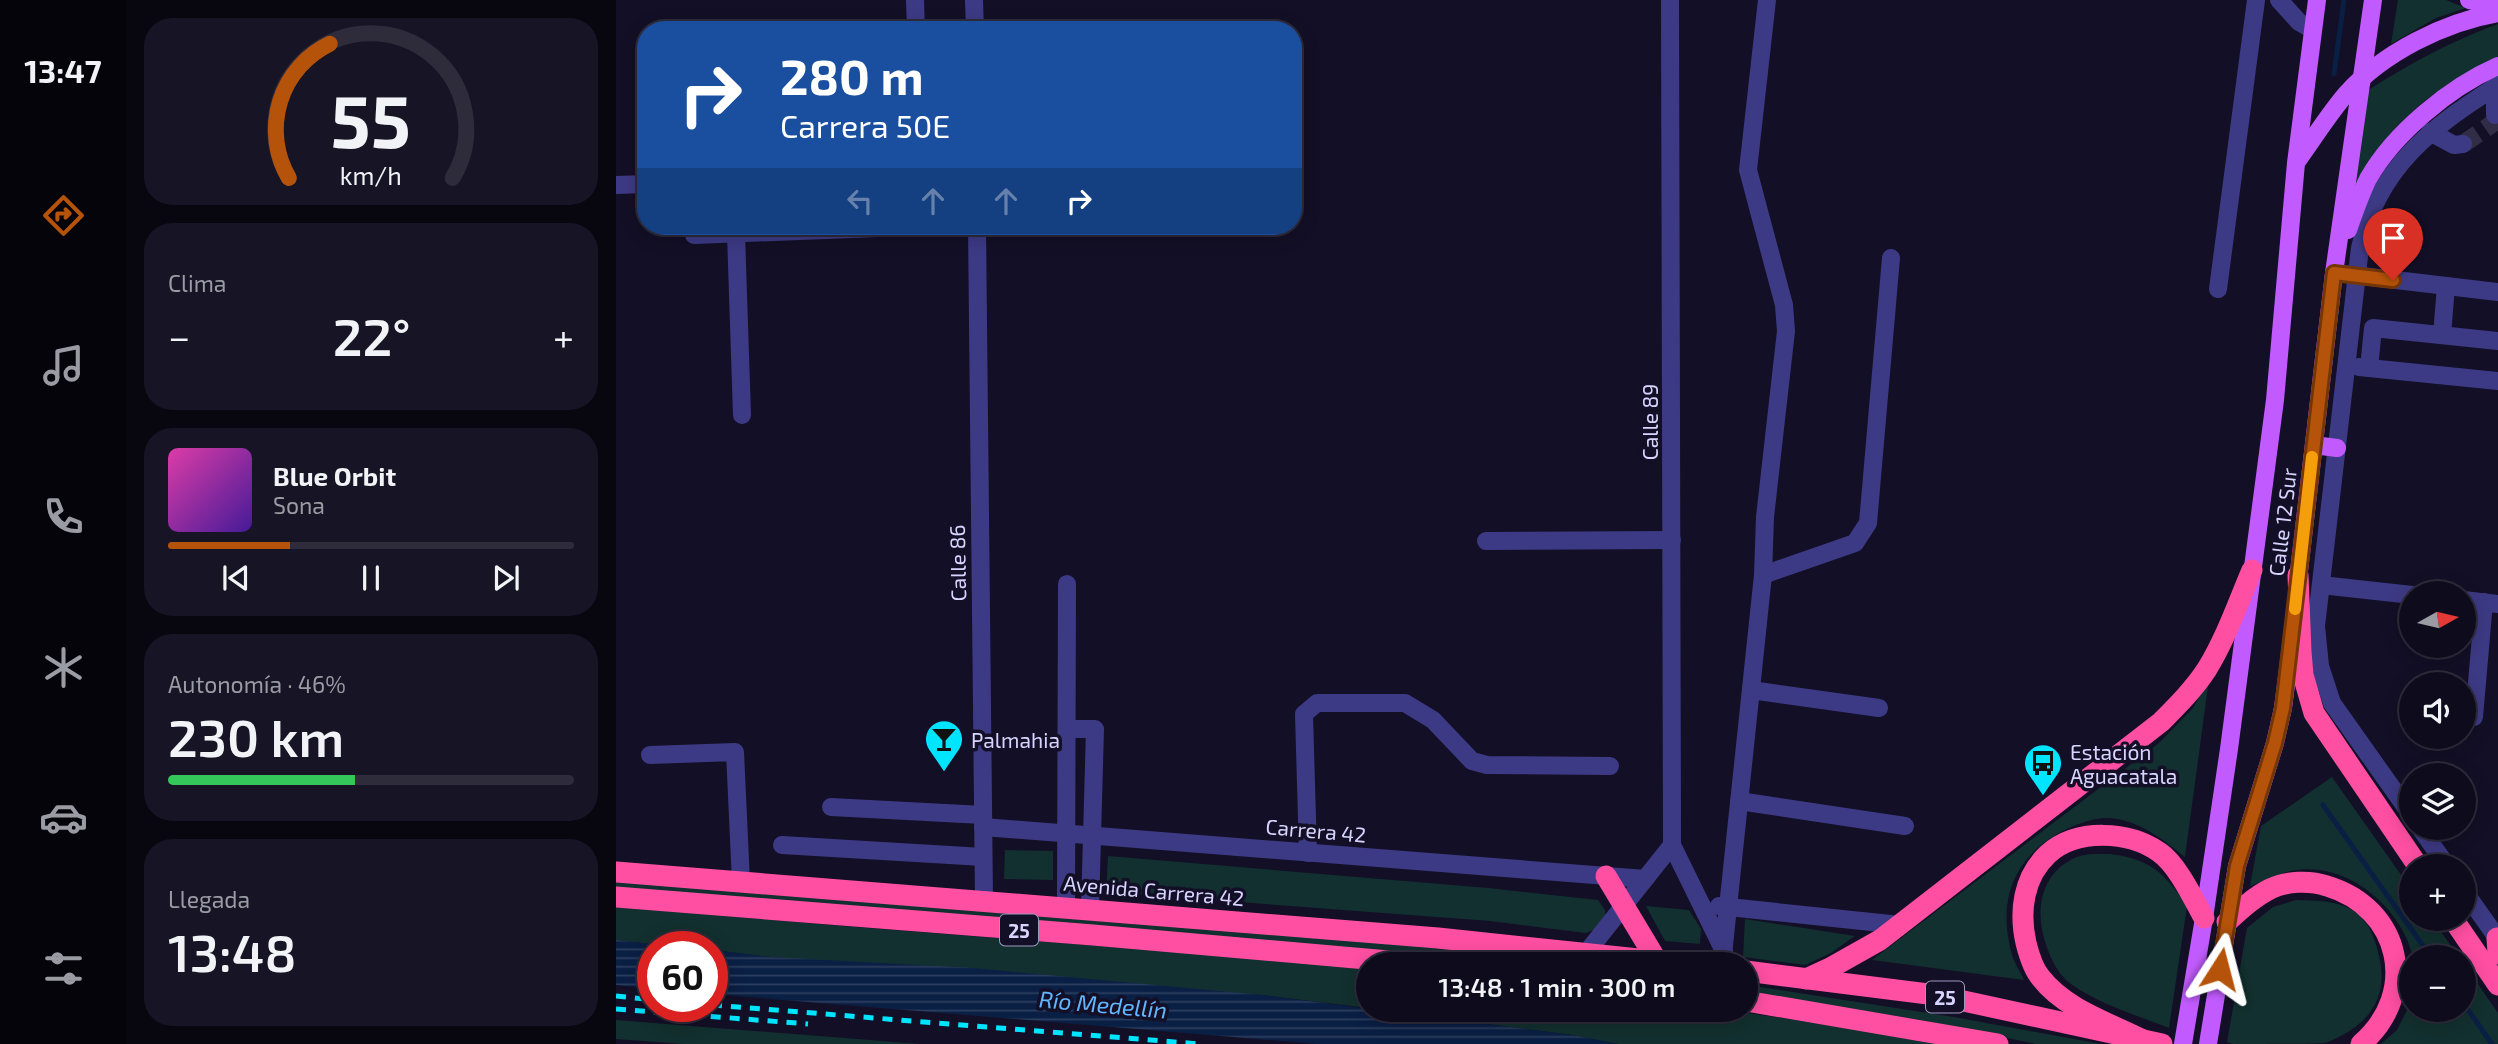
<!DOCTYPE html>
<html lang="es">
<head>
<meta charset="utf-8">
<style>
  :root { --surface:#0e0b1c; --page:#171425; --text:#f1f3f6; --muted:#9b9ba3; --line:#2e2b3b; --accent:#b45309 }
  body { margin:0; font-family:"Exo 2",sans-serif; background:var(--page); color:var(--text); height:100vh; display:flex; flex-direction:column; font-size:26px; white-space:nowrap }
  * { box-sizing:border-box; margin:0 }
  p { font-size:23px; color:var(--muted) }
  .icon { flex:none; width:38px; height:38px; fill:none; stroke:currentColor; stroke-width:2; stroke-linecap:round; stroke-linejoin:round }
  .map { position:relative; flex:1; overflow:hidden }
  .sheet { display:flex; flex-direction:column; gap:18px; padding:18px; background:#08060f; width:490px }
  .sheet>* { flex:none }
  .guide { position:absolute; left:21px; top:21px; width:665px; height:214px; border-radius:28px; box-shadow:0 4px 18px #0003,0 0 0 2px var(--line); background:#1a4fa0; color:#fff; overflow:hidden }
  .needle { width:46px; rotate:82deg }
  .fabs { position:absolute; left:1783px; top:581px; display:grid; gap:14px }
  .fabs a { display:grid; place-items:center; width:77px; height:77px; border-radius:50%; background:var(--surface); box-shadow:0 4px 18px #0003,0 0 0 2px var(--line); font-size:35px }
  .speed { position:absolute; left:21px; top:931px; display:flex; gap:14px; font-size:35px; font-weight:700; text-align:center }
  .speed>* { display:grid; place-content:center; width:91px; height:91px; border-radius:50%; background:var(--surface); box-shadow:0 4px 18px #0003,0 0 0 2px var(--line); line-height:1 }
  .speed .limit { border:10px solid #d22; background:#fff; color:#111 }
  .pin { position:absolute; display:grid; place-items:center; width:60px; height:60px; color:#fff; margin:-72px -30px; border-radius:50% 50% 50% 0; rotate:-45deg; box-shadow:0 0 7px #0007 }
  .pin .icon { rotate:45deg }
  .me { position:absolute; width:77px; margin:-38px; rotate:9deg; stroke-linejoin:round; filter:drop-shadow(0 0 5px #0008) }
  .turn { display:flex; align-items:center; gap:24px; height:147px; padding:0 28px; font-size:32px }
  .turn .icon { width:91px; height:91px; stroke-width:2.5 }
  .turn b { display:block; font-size:49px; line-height:60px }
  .lanes { display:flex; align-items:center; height:66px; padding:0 28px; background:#0003; justify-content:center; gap:35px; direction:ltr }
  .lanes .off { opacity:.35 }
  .big { font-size:52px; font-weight:600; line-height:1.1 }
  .sheet .card { flex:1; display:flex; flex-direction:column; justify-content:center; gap:10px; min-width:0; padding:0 24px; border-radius:28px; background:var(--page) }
  .sheet .dial { align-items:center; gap:0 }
  .dial svg { height:182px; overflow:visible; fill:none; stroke:var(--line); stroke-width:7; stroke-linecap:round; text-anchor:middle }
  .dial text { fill:var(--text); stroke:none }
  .song { display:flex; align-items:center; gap:21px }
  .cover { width:84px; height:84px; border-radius:10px; background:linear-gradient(135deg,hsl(320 70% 55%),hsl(260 70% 35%)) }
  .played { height:7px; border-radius:4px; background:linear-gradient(90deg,var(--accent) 30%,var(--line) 30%) }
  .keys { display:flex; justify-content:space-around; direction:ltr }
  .heat { display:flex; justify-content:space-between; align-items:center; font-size:38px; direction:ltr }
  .charge { height:10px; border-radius:5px; background:linear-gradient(90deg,#34c759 46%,var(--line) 0) }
  .trip { position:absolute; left:740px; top:952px; width:402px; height:70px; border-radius:35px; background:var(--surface); box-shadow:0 4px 18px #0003,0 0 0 2px var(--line); font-weight:600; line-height:70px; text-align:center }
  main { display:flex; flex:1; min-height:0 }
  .tab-bar { display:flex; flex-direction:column; width:126px; justify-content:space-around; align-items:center; background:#06040b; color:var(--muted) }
  .tab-bar .icon { width:49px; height:49px }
  .tab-bar .selected { color:var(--accent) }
  .tab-bar b { font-size:32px; color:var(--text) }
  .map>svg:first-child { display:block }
</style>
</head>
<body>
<main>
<nav class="tab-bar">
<b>13:47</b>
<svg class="icon selected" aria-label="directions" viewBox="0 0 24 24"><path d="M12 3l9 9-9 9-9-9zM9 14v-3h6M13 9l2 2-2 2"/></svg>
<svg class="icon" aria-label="music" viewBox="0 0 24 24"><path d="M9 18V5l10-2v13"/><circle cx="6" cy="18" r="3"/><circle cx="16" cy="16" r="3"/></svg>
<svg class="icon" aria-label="phone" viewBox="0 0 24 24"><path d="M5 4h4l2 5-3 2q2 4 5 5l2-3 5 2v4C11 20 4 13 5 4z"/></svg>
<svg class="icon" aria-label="climate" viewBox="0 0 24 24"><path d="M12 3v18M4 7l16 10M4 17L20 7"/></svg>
<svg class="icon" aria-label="car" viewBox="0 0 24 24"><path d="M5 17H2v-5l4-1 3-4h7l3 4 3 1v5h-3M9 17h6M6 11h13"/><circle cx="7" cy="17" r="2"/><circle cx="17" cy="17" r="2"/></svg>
<svg class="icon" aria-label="filters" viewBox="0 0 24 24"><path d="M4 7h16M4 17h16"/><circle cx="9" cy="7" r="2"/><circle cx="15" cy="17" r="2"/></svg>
</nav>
<section class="sheet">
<div class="card dial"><svg viewBox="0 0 100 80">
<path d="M14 69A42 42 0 1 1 86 69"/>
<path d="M14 69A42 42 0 0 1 32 10" stroke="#b45309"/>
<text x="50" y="56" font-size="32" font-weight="700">55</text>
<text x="50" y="72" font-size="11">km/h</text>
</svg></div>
<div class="card"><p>Clima</p>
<div class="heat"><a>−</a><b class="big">22°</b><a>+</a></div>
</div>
<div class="card">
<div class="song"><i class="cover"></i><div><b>Blue Orbit</b><p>Sona</p></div></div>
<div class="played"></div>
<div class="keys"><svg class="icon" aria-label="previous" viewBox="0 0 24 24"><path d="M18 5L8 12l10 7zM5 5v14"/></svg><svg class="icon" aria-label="pause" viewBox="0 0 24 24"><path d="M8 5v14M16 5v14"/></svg><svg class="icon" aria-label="next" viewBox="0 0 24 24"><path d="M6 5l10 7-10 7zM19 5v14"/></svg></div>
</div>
<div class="card"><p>Autonomía · 46%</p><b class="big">230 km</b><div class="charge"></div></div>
<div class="card"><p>Llegada</p><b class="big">13:48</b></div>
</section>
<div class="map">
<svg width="1882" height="1044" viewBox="0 0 1882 1044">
  <defs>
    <pattern id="water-rules" width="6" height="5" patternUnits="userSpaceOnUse" patternTransform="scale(1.75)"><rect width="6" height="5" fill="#0a1f44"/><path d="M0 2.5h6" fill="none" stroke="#2d3f60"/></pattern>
  </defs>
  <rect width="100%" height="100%" fill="#130f26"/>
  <!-- grass -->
  <g fill="#12302f">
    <path d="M1782,0H1830L1850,8L1820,18L1775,44Z"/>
    <path d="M1882,24V60C1866,68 1848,74 1833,84C1789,111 1755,151 1733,197L1751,91C1795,63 1833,42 1882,24Z"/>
    <path d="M1593,679L1569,857C1546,839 1525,821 1494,818C1478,817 1457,825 1443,833C1397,859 1382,900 1395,951C1397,961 1404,971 1408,980L1256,960L1543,743L1577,708Z"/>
    <path d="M1716,777L1795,889L1796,919H1816L1843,957H1797C1786,907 1729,859 1675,871C1661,874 1648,881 1634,886L1645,826Z"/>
    <path d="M389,850L437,851V880L388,879Z"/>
    <path d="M1494,854C1534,859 1548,872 1571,906L1553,1028C1523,1016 1480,1003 1455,984C1440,973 1433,955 1428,938C1419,905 1427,871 1461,857C1470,853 1484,854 1494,854Z"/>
    <path d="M492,856L872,888L982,900L989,910L990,919L983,928L970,933L874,921L490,892Z"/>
    <path d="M0,879L828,948L981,964H913L0,888Z"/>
    <path d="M1680,900C1703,901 1724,900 1742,914C1753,923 1759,939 1762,952C1775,998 1752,1027 1709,1043C1694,1044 1637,1044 1617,1044L1611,1042L1631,928L1657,907Z"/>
    <path d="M0,906L214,925L752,967V1008L646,995L155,957L96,950V947H62L0,940Z"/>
    <path d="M1030,906L1073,910L1085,929L1084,944L1049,941Z"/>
    <path d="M1129,919L1239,936L1215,953L1189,965L1127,957Z"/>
    <path d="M1848,964L1882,1013V1044H1765L1781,1030L1795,1002L1796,1010H1848Z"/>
    <path d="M1131,985L1338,1017L1485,1044H1420L1305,1020L1131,992Z"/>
    <path d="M765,1010H1111L1340,1044H1002L956,1035Z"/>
    <path d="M0,1020L305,1044H67L0,1039Z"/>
  </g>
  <!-- water -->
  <g fill="url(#water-rules)">
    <path d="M0,940L62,947H37V989L0,985Z"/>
    <path d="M96,950L155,957L358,968L646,995L956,1035L1002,1044H702L96,994Z"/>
  </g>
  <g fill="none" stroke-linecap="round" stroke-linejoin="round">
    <!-- stream -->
    <g stroke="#0a1f44" stroke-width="5">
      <path d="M1718,74L1728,0"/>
      <path d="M1707,805L1815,957"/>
      <path d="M1848,1004L1876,1044"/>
    </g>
    <!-- minor-tunnel -->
    <path stroke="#312d47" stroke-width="18" stroke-dasharray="18 9" stroke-linecap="butt" d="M1847,144L1879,122V115"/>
    <!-- minor -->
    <g stroke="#3d3a85" stroke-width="18">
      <path d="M299,0L300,30"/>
      <path d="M358,0L359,30"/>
      <path d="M1054,0L1056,845L1108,951"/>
      <path d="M1663,0L1683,22L1697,30"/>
      <path d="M1879,115V97L1882,86"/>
      <path d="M1814,132L1838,145L1847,144"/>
      <path d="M0,185L30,184"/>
      <path d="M361,226L368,900"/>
      <path d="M120,234L126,415"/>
      <path d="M78,235L313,226"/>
      <path d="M1729,274L1882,292"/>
      <path d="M1602,289L1640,0"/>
      <path d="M1826,335L1830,286"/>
      <path d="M1743,367L1882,381"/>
      <path d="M1753,368L1757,328L1882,341"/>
      <path d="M870,541L1056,540"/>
      <path d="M1147,575L1239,543L1252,523L1275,258"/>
      <path d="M1705,585L1796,595"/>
      <path d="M1848,600L1882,604"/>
      <path d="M1135,690L1263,708"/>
      <path d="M1858,717L1868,602"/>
      <path d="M451,729H479L474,909"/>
      <path d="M34,755L119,752L125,882"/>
      <path d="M1123,801L1289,826"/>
      <path d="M215,807L367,815"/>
      <path d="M1796,816L1716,703L1704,666L1700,626L1744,248C1761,168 1817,126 1882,85"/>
      <path d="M367,827L1029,879"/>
      <path d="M1804,828L1831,866"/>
      <path d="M166,845L367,857"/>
      <path d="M692,853L688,714L701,703H789L817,720L856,761L871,765L994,766"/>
      <path d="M1848,891L1882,939"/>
      <path d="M1103,906L1284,925"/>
      <path d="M450,908L451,584"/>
      <path d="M971,952L1056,845"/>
      <path d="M1106,964L1147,575L1149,517L1170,331L1168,305L1132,170L1151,0"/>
    </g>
    <!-- major -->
    <g stroke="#c25bff" stroke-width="18">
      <path d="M1853,0L1882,7"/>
      <path d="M1682,160C1698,138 1712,115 1730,94C1767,53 1828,22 1882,13"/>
      <path d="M1732,230C1738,213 1744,195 1752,179C1778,133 1834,87 1882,66"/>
      <path d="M1698,445L1721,448"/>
      <path d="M1681,588L1718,273L1757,0"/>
      <path d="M1567,1044L1588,918L1613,749L1659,400L1680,163L1701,0"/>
      <path d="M1592,1044L1621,866L1659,743L1667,708L1677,630"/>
    </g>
    <!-- highway -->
    <g stroke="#ff4fa3" stroke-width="21">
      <path d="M1682,575L1685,652L1687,675L1698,713L1802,866"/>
      <path d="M0,872L822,938L1071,964"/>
      <path d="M990,876L1041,961"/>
      <path d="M0,897L477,935L807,964"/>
      <path d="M1837,919L1882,985"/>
      <path d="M1611,922C1624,910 1638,897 1654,889C1671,881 1693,880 1711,886C1785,908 1804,993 1745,1044"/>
      <path d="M1881,938L1882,954"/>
      <path d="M1130,971L1320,995L1546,1044"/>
      <path d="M1190,979L1216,967L1264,940L1545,722C1561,706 1578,689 1591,669C1610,638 1622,603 1636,570"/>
      <path d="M1130,1001L1382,1044"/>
      <path d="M1525,1039C1491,1022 1448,1008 1425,978C1417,969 1413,955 1410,943C1403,912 1407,877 1432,854C1461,828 1513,831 1543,852C1561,864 1577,898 1588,918"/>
    </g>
    <!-- rail -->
    <g stroke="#00e5ff" stroke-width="5" stroke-dasharray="10 9" stroke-linecap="butt">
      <path d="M0,996L37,1000"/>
      <path d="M96,1005L584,1044"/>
      <path d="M0,1009L192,1024"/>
    </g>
  </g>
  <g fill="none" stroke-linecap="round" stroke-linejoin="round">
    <defs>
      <path id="route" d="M1604,969L1621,866L1659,743L1667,708L1718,273L1777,280"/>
    </defs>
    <!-- route casing -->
    <use href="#route" stroke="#753606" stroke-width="18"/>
    <!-- route -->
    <use href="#route" stroke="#b45309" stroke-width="12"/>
    <!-- slow -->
    <path stroke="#f59e0b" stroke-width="12" d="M1679,609L1696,457"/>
  </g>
  <!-- icons -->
  <defs>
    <symbol id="bar-pin" viewBox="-11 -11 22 30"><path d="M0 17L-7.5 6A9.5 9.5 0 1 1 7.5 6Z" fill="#00e5ff" stroke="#130f26"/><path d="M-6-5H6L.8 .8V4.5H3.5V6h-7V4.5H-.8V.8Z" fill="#111"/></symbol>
    <symbol id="bus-pin" viewBox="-11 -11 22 30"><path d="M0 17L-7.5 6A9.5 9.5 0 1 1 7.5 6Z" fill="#00e5ff" stroke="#130f26"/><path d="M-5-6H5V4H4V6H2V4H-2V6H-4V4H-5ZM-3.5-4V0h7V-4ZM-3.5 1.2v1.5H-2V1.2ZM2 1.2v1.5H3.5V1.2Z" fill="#111"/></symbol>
  </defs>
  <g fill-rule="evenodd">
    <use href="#bar-pin" x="306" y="717" width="44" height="60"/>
    <use href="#bus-pin" x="1405" y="741" width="44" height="60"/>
  </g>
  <g text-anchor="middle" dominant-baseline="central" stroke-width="7" stroke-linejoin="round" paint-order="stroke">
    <!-- shield labels -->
    <g fill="#130f26" stroke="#9e99be" stroke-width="2">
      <rect x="384" y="914.5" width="38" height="31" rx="5"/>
      <rect x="1310" y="981.5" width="38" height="31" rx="5"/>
    </g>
    <g font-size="19" font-weight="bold" fill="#d9d4ff">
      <text x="403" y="930">25</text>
      <text x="1329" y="997">25</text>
    </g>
    <!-- street labels -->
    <g font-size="21" fill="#d9d4ff" stroke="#130f26">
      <text transform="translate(1033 422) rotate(-90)">Calle 89</text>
      <text transform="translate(1666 522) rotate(-83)">Calle 12 Sur</text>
      <text transform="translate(341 563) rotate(-91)">Calle 86</text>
      <text transform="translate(700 830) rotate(5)">Carrera 42</text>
      <text transform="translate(538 890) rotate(5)">Avenida Carrera 42</text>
    </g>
    <!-- poi labels -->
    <g font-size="21" fill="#d9d4ff" stroke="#130f26" text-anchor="start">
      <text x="355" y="739">Palmahia</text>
      <text x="1454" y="751">Estación<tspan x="1454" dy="24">Aguacatala</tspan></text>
    </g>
    <!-- water labels -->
    <g font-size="23" font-style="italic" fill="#62b6ff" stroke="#130f26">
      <text transform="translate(487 1004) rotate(5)">Río Medellín</text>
    </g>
  </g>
</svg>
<div class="fabs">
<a><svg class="needle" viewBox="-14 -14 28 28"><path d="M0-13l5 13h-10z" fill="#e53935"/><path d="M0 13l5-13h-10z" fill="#9b9ba3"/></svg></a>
<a><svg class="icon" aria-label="sound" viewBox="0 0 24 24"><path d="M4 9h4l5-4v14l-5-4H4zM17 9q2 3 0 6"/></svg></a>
<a><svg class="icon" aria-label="layers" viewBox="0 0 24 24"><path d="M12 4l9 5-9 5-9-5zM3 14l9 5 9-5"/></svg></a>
<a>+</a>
<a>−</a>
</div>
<div class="speed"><div class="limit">60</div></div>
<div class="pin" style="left:1777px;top:280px;background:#d93025"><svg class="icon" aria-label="arrive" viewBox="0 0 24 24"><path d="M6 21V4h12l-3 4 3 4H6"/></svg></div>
<svg class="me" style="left:1604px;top:969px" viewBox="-20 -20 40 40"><path d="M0-17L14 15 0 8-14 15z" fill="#b45309" stroke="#fff" stroke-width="4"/></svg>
<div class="trip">13:48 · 1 min · 300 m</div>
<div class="guide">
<div class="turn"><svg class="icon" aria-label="right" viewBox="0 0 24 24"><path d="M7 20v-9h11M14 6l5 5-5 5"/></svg><div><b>280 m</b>Carrera 50E</div></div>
<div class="lanes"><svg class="icon off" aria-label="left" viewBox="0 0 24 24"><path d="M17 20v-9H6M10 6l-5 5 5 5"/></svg><svg class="icon off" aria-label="ahead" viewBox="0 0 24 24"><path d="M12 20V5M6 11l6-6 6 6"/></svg><svg class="icon off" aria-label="ahead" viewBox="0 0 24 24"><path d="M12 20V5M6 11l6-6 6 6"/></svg><svg class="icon" aria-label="right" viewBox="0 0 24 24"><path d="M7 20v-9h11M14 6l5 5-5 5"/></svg></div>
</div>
</div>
</main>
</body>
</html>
